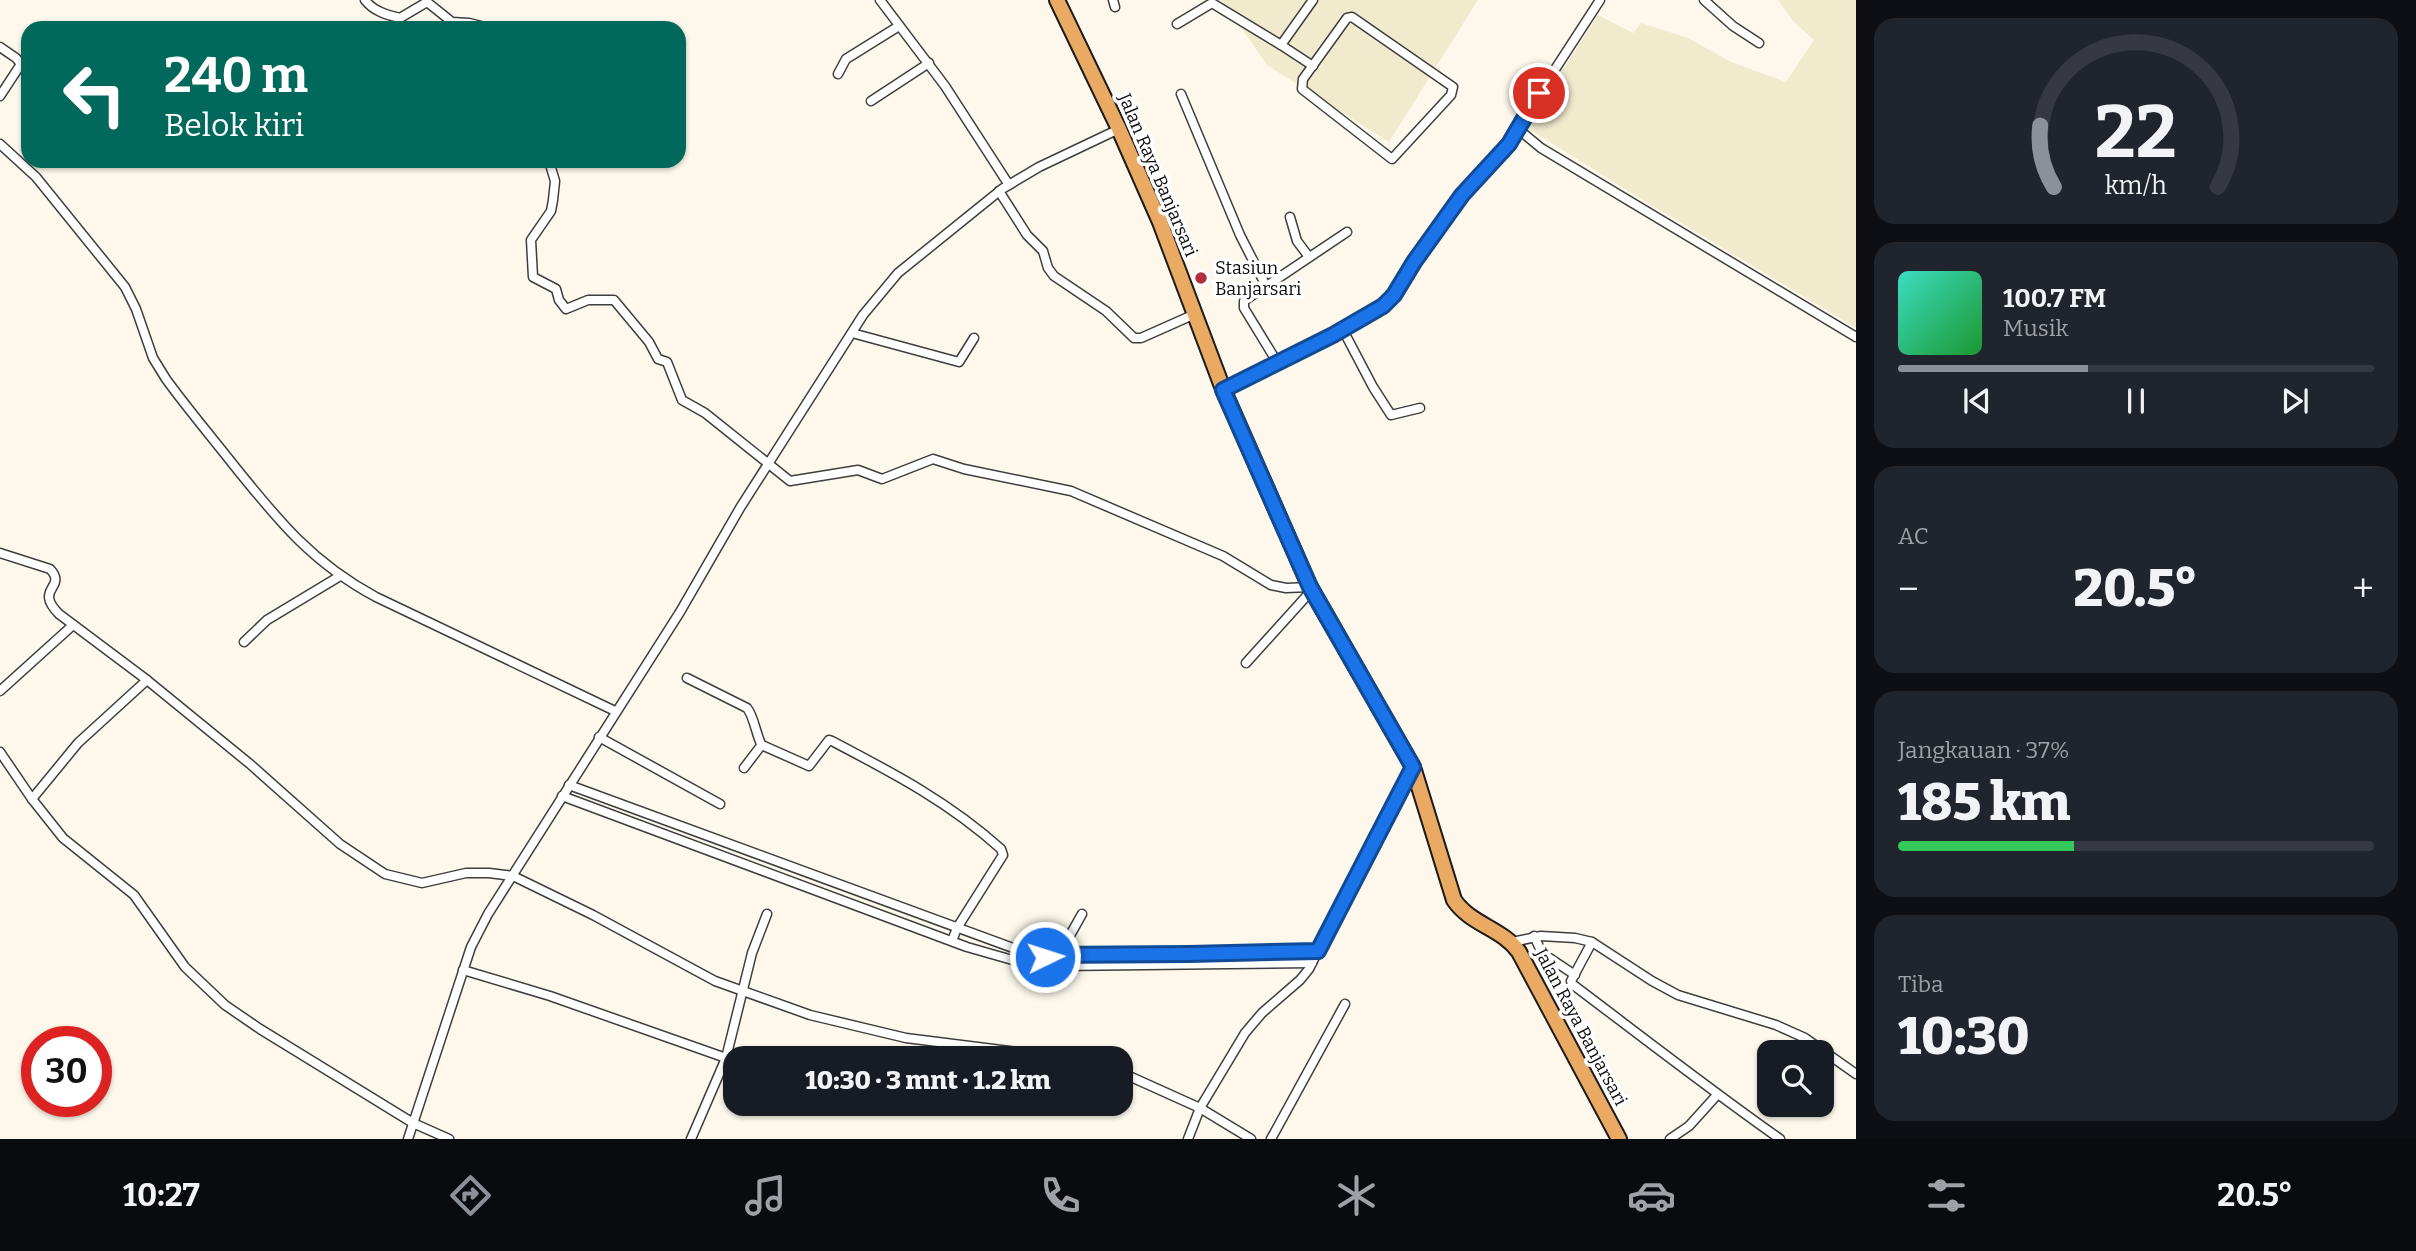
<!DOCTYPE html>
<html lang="id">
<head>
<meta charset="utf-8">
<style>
  :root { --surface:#171b24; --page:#20242c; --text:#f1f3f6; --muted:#9ea1a6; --line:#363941; --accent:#8c9099 }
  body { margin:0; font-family:Bitter,serif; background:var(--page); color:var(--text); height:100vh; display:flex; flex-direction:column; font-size:26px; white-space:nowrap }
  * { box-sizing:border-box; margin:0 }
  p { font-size:23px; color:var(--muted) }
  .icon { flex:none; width:38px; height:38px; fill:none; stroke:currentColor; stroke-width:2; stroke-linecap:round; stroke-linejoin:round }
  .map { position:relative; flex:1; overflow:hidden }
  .details { display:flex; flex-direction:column; gap:18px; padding:18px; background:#0d0f14; width:560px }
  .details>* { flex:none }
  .guide { position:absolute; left:21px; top:21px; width:665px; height:147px; border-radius:21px; box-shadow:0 2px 5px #0004; background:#00695c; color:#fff; overflow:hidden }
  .tools { position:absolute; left:1757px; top:1040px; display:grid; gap:14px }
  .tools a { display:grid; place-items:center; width:77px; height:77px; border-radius:14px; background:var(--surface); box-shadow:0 2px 5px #0004; font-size:35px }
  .speed { position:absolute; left:21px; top:1026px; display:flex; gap:14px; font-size:35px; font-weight:700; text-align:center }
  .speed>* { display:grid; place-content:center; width:91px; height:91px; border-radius:50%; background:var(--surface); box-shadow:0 2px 5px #0004; line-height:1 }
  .speed .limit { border:10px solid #d22; background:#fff; color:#111 }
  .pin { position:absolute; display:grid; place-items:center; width:60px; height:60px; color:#fff; margin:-30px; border:4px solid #fff; border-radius:50%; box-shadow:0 2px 7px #0007 }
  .me { position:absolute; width:77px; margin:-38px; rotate:86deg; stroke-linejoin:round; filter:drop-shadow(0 0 5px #0008) }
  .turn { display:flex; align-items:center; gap:24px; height:147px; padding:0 28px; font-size:32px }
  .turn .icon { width:91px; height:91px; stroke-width:2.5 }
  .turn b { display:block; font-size:49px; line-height:60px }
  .big { font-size:52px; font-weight:800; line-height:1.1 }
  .details .widget { flex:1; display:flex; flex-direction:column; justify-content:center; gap:10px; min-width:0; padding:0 24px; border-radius:21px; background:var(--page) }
  .details .dial { align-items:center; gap:0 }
  .dial svg { height:182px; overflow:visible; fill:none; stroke:var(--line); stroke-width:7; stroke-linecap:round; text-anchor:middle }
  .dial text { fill:var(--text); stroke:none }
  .song { display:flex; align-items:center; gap:21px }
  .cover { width:84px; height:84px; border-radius:10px; background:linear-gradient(135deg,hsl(170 70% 55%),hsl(130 70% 35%)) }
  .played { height:7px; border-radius:4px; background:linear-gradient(90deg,var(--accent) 40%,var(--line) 40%) }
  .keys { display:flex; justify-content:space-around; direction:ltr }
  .heat { display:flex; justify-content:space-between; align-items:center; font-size:38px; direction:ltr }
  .charge { height:10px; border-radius:5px; background:linear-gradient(90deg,#34c759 37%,var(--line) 0) }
  .trip { position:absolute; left:723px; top:1046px; width:410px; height:70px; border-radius:21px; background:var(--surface); box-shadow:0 2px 5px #0004; font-weight:800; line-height:70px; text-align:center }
  .tabs { display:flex; height:112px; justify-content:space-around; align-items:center; background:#090b0e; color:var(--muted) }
  .tabs .icon { width:49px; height:49px }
  .tabs .active { color:var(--accent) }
  .tabs b { font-size:32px; color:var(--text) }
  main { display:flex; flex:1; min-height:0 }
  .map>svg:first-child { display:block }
</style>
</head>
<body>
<main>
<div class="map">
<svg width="1856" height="1139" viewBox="0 0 1856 1139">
  <rect width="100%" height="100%" fill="#fdf8eb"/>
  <!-- farmland -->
  <g fill="#f1ebce">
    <path d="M1222,0H1478L1389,142L1267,65Z"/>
    <path d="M1778,0H1856V328L1628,191L1526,127L1598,15L1633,33L1641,23L1688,38L1731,62L1786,82L1814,40L1793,21Z"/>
  </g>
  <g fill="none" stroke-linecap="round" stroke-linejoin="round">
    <defs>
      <g id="minor">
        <path d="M365,0C373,11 387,15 400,18L427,2L452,22L469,23L489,28"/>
        <path d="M880,0L945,86L1009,185"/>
        <path d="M1113,0L1115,7"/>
        <path d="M1704,0L1733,26L1759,43"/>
        <path d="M1352,17L1453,87L1451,95L1392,159L1302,89L1303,79L1347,18Z"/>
        <path d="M1177,24L1212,3L1281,45L1313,0"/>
        <path d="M1281,45L1313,66"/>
        <path d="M0,47L16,58L21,64L0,96"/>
        <path d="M838,74L846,59L899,26"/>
        <path d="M1181,94L1240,235L1266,286"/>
        <path d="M871,101L929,63"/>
        <path d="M1517,128L1541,148L1856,337"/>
        <path d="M0,144L36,177L125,287L136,309L153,358L166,379C187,408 210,435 232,463C277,519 311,562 376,597L615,711"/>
        <path d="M549,161L555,181L553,200L551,211L531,240L533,277L556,289L559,300L566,309L588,300H614L649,342L658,359L667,362L682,400L705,413L790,481L858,470L882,479L933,459L964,469L1071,491L1223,556L1271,585L1286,588L1310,587"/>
        <path d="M999,191L1027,235L1043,251L1048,268L1054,276L1106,311L1134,338H1141L1195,314"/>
        <path d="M1290,217L1297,241L1309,257"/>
        <path d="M1343,330L1373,387L1391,415L1420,408"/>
        <path d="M852,333L959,362L974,338"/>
        <path d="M1277,362L1244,308V301L1347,232"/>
        <path d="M1223,389L1333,335L1383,306L1401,285L1414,262L1462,195L1497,160L1509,144L1517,128L1600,0"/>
        <path d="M0,553L50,569C68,588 33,588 59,614L147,680L250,764L340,844L385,874L422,883L466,873H489L513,876L593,915L715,981L810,1015L906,1038L1074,1059"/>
        <path d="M244,642L267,620L340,576"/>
        <path d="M1246,663L1312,590"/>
        <path d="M687,678L747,708C754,716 756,735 762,746"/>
        <path d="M0,691L73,625"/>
        <path d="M599,737L720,804"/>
        <path d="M0,752L32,799L63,838L134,895L185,967L225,1005L260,1029L413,1123L449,1139"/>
        <path d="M744,768L760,747L764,746L809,766L829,740L832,741C893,773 949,802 1001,849L1003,855L957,928L952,941"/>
        <path d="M569,785L1024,952L1045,955L1189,954L1318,951"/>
        <path d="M562,796L967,947L1016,961L1059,966L1312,963"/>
        <path d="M32,799L78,743L147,680"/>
        <path d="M1534,936L1542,953L1575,975"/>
        <path d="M1512,942L1541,936L1575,938L1592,942L1652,981L1678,995L1776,1025L1805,1038L1856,1074"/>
        <path d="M1592,942L1571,981L1572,984C1641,1036 1709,1089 1780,1139"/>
        <path d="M1059,955L1082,914"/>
        <path d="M463,970L550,996L726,1058"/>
        <path d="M1120,1072L1200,1108L1251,1139"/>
        <path d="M408,1139L471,947L488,914L680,612L740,508L863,315L898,273L1002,189L1039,167L1119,129"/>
        <path d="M691,1139L726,1058L752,953L767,914"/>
        <path d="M1188,1139L1200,1108L1245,1033L1262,1013L1300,980L1309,969L1343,900L1413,767"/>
        <path d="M1271,1139L1345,1004"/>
        <path d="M1670,1139L1689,1126L1717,1095"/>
      </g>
      <path id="trunk" d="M1057,0L1119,129L1160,222L1223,389L1310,587L1413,767L1454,900C1471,925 1502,928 1519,952L1619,1139"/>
    </defs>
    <!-- minor casing -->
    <use href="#minor" stroke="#3e3e3e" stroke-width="11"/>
    <!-- trunk casing -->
    <use href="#trunk" stroke="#1c1c1c" stroke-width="18"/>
    <!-- minor -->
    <use href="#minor" stroke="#fff" stroke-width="8"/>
    <!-- trunk -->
    <use href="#trunk" stroke="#ebaa64" stroke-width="14"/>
  </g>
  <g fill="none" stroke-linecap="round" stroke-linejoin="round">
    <defs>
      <path id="route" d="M1045,957V955L1189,954L1318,951L1413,767L1310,587L1223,390L1333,335L1383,306L1394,295L1414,262L1462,195L1509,144L1539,93"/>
    </defs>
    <!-- route casing -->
    <use href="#route" stroke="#114b97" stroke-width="18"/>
    <!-- route -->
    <use href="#route" stroke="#1a73e8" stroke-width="12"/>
  </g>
  <!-- markers -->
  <circle fill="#b02f40" stroke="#fff" stroke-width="2.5" cx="1201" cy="278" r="7"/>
  <g text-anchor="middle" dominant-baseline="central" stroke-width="7" stroke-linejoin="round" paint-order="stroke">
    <!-- street labels -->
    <g font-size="18" fill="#0b0b0b" stroke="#fff">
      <text transform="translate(1158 175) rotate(67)">Jalan Raya Banjarsari</text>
      <text transform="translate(1581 1027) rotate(62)">Jalan Raya Banjarsari</text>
    </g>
    <!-- poi labels -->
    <g font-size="18" fill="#0b0b0b" stroke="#fff" text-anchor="start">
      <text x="1215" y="268">Stasiun<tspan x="1215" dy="21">Banjarsari</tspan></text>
    </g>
  </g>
</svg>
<div class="tools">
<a><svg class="icon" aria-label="search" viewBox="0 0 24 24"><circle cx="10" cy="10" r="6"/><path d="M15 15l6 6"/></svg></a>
</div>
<div class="speed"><div class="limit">30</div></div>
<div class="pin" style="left:1539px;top:93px;background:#d93025"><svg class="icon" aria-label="arrive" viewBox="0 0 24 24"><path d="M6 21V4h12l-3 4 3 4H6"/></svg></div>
<svg class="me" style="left:1045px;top:957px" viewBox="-20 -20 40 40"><circle r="17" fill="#1a73e8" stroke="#fff" stroke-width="3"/><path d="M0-11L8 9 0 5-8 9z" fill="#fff"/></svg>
<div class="trip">10:30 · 3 mnt · 1.2 km</div>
<div class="guide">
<div class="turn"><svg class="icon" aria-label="left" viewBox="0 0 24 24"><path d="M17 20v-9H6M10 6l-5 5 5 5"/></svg><div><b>240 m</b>Belok kiri</div></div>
</div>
</div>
<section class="details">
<div class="widget dial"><svg viewBox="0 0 100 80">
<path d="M14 69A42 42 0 1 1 86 69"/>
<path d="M14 69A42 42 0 0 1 8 42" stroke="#8c9099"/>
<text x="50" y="56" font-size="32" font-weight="700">22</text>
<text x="50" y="72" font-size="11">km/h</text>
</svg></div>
<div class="widget">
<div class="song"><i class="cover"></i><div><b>100.7 FM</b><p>Musik</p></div></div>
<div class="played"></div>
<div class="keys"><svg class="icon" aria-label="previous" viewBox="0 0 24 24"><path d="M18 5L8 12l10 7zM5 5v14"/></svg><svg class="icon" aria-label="pause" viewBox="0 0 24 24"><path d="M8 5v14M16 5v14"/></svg><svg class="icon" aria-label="next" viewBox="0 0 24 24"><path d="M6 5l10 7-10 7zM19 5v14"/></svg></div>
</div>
<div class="widget"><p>AC</p>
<div class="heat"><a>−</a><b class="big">20.5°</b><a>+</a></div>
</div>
<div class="widget"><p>Jangkauan · 37%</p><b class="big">185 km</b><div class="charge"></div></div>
<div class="widget"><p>Tiba</p><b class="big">10:30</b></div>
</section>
</main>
<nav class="tabs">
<b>10:27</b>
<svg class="icon active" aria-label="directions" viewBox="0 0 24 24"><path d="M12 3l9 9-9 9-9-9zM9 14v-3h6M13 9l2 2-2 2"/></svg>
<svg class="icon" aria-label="music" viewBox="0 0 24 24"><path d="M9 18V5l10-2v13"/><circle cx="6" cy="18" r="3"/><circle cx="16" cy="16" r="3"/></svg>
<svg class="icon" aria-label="phone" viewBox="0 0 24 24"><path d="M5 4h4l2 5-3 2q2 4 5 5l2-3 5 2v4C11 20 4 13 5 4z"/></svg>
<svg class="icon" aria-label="climate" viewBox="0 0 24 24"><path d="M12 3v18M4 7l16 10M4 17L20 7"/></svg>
<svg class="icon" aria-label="car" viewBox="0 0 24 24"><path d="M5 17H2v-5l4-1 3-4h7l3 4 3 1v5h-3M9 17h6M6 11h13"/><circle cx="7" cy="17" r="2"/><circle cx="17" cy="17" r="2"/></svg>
<svg class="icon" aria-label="filters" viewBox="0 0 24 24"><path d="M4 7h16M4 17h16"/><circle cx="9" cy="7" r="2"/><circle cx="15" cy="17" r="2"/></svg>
<b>20.5°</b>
</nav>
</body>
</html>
